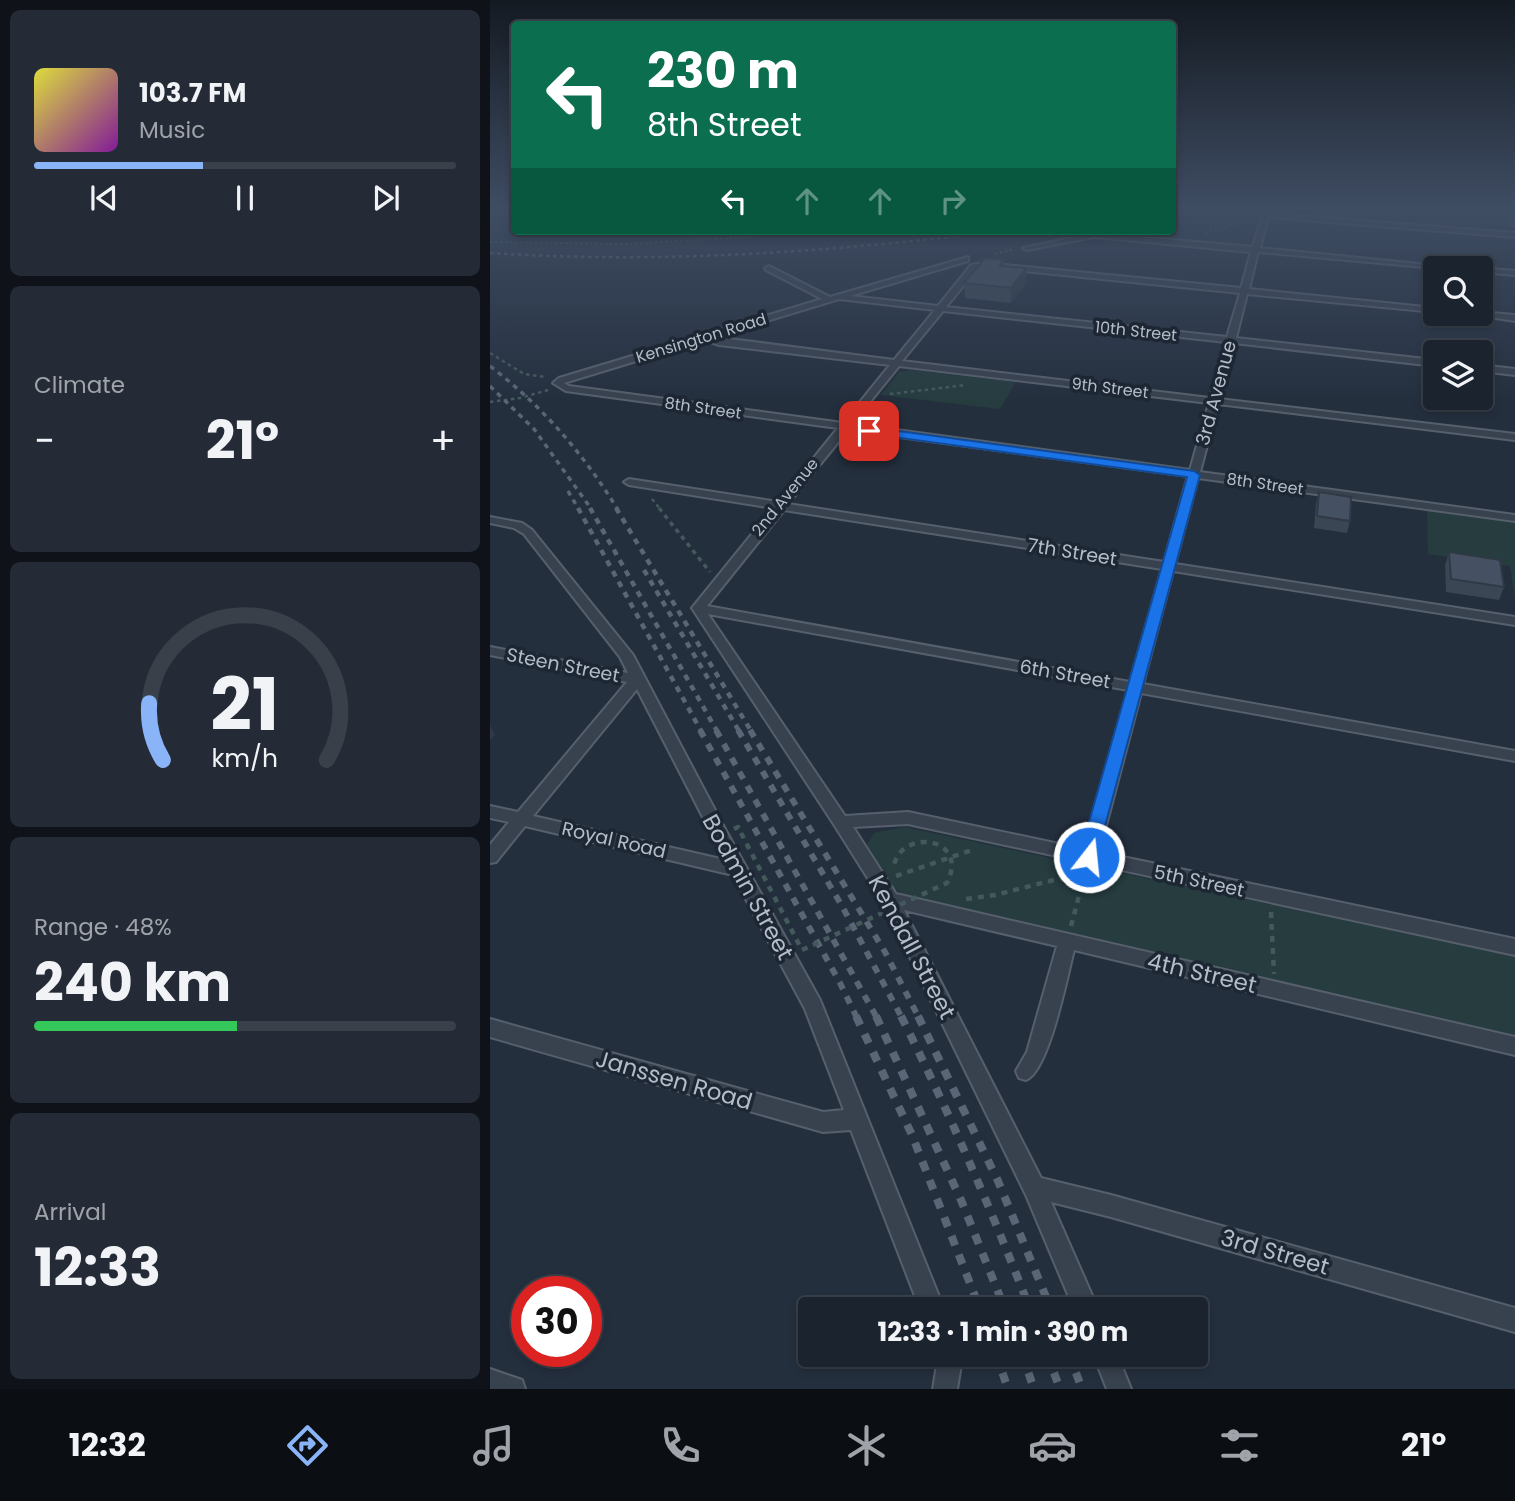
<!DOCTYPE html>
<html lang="en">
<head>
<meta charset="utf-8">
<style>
  :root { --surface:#1b232e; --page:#242b36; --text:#f1f3f6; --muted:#a0a4aa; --line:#39404a; --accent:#8ab4f8 }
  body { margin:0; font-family:Poppins,sans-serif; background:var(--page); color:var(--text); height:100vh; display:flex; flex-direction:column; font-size:26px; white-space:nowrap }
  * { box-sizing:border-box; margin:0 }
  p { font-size:23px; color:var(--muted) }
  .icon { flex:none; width:38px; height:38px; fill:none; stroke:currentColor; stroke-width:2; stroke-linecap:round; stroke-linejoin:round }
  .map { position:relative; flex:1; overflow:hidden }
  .sheet { display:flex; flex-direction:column; gap:10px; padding:10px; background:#0f1319; width:490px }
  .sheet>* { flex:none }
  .banner { position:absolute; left:21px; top:21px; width:665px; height:214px; border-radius:7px; box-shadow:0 4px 10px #0003,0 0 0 2px var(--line); background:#0b6e4f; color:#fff; overflow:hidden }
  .buttons { position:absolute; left:933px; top:256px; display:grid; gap:14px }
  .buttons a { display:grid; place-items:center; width:70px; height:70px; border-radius:7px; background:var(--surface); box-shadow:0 4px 10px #0003,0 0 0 2px var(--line); font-size:35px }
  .speed { position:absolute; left:21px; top:1276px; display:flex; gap:14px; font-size:35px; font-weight:700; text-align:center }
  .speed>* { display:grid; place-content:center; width:91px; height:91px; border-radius:50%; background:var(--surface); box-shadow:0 4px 10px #0003,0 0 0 2px var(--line); line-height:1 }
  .speed .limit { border:10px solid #d22; background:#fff; color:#111 }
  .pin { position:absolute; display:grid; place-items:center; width:60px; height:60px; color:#fff; margin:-30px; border-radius:14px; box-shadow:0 4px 10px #0006 }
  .me { position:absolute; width:77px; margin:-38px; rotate:16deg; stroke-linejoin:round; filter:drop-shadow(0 0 5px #0008) }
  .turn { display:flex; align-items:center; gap:24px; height:147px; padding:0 21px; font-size:32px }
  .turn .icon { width:91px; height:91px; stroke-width:2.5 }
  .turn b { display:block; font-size:49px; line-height:60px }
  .lanes { display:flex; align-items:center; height:66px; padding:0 21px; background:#0003; justify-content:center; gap:35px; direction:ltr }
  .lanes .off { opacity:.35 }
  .big { font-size:52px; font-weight:700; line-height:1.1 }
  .sheet .tile { flex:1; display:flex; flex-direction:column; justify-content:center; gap:10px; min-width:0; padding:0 24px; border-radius:10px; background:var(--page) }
  .sheet .dial { align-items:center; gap:0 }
  .dial svg { height:182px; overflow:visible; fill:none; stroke:var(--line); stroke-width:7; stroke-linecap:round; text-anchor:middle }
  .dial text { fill:var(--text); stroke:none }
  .song { display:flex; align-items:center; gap:21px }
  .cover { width:84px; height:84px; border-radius:10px; background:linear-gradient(135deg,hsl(60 70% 55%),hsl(290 70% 35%)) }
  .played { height:7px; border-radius:4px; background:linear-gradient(90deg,var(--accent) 40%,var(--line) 40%) }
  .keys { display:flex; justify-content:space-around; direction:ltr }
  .heat { display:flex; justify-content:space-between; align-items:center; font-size:38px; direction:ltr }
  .charge { height:10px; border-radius:5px; background:linear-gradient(90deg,#34c759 48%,var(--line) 0) }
  .trip { position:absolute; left:308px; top:1297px; width:410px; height:70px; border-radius:7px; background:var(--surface); box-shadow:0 4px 10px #0003,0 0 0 2px var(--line); font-weight:700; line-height:70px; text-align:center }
  .tabs { display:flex; height:112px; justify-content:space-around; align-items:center; background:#0b0e12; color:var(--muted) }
  .tabs .icon { width:49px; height:49px }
  .tabs .selected { color:var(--accent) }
  .tabs b { font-size:32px; color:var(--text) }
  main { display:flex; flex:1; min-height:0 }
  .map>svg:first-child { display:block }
</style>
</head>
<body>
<main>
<section class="sheet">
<div class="tile">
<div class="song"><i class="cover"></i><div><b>103.7 FM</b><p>Music</p></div></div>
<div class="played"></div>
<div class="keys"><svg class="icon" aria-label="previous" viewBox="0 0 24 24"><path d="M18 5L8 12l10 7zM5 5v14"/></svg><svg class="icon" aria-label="pause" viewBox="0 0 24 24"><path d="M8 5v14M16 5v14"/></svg><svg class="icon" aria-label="next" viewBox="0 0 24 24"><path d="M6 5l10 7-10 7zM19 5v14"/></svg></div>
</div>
<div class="tile"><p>Climate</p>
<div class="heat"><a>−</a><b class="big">21°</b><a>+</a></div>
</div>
<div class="tile dial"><svg viewBox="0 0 100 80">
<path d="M14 69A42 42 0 1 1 86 69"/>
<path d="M14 69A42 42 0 0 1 8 44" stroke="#8ab4f8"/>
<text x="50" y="56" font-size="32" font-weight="700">21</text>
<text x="50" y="72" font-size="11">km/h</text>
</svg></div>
<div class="tile"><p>Range · 48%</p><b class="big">240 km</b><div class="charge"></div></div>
<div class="tile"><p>Arrival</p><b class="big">12:33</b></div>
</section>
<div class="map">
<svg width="1025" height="1389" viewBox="0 0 1025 1389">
  <rect width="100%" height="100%" fill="#242f3e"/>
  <!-- green -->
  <g fill="#263c3f">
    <path d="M421,370L526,382L510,409L391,395L409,372Z"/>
    <path d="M937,510L1025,522V599L1020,566L938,554Z"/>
    <path d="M414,827L1025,956V1037L413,894L400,886L377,845L384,833Z"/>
  </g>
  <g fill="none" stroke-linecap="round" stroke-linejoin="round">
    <defs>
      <g id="street">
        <path d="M1018,207H1024L1025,226L1022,224Z"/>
        <path d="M775,213L1025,233V237L778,217L770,248L969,268H945L768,252L759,289L945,308V312L757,294L746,338L945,360V366L744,343L729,399L1025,434V440L728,404L710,472L1025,515V521L708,478L685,564L1025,617V625L683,571L653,684L1025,751V761L651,693L609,852L1025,939V955L418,824L363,827L406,894L1025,1037V1055L584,950C577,977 559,1071 536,1080L529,1078L526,1071L537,1052L567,946L414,910L551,1178L621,1195L1025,1308V1332L621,1217L561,1202L608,1309H584L536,1195L394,904L345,826L202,608L283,508L139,485L134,482L139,479L288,502L348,428L76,391L63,383L69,378L332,299L276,270L275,268L279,266L340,297L478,257V261L360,296L448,306L481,265L494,263L751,288L761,252L604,237L537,250L533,248L604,233L763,247L772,215ZM494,267L750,293L737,337L456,307L487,269ZM349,299L445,310L404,360L224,337ZM453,311L736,342L720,398L412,361ZM215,340L229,345L400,365L353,423L79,386L74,383ZM409,366L719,403L700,470L362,424ZM358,430L698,476L674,562L298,504ZM294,510L672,569L640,682L217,606ZM218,614L638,690L593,849L418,812L355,816Z"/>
        <path d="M990,268L1025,271V275L990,272Z"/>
        <path d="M990,312L1025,315V321L973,313Z"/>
        <path d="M990,365L1025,369V375L990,371Z"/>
        <path d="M0,517L32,523L42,530L143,655L236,831L330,1000L454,1309H430L361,1130L333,1132L0,1037V1019L333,1112L354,1110L315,1009L243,875L35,826L6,862L0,863V845L19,822L0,818V806L28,812L137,682L0,655V647L138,673L130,657L34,534L24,528L0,523ZM147,689L235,860L43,816Z"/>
        <path d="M445,1354H469L471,1365L467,1389H443L447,1365Z"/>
        <path d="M603,1354H627L641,1389H617Z"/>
        <path d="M0,1369L32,1380L35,1389H0Z"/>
      </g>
    </defs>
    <!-- street casing -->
    <use href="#street" stroke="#565f6c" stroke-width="4"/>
    <!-- path-far3 -->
    <g stroke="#44595c" stroke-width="2" stroke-dasharray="2.5 2.5" stroke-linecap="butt">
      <path d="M715,233L761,219"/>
      <path d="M0,242L135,244L361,231"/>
      <path d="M505,254L524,249"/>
    </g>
    <!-- path-far2 -->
    <g stroke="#44595c" stroke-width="2.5" stroke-dasharray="3.5 3.5" stroke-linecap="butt">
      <path d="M0,353L34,374L56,377"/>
      <path d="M400,394L476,385"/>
      <path d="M0,402L30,398L58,390"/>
      <path d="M162,499L171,510"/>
    </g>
    <!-- path-far1 -->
    <path stroke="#44595c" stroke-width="3.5" stroke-dasharray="4.5 4.5" stroke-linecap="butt" d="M169,508L220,572"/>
    <!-- path -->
    <g stroke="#44595c" stroke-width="4.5" stroke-dasharray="6 6" stroke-linecap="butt">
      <path d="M244,829L248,827L251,833"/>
      <path d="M406,876L485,849"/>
      <path d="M476,899L505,895L595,872"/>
      <path d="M781,912L784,974"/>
      <path d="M581,926L595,873"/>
    </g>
    <!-- street -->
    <use href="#street" fill="#38414e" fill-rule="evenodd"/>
    <!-- rail-far4 -->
    <g stroke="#5a6575" stroke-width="2.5" stroke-dasharray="3.5 3.5" stroke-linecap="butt">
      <path d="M682,209L697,207"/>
      <path d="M0,253C172,264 340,252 511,231"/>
    </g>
    <!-- rail-far3 -->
    <g stroke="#5a6575" stroke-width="3.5" stroke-dasharray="5 5" stroke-linecap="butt">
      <path d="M0,366C53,407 93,453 128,510"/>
      <path d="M0,386L44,429L102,510"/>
      <path d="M78,491L89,510"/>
    </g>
    <!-- rail-far2 -->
    <g stroke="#5a6575" stroke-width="4.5" stroke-dasharray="6 6" stroke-linecap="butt">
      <path d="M88,508L211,731"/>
      <path d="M100,508L227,731"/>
      <path d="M126,508L261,731"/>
      <path d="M154,570L249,731"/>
    </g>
    <!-- rail-far1 -->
    <g stroke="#5a6575" stroke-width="6" stroke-dasharray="8 8" stroke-linecap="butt">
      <path d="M210,730L350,983L367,1018"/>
      <path d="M226,730L387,1018"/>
      <path d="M248,730L352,906L412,1018"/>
      <path d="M260,730L395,952L429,1018"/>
    </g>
    <!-- rail -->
    <g stroke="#5a6575" stroke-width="8" stroke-dasharray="10 10" stroke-linecap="butt">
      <path d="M366,1016L422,1135L490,1309"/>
      <path d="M386,1016L471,1200L515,1309"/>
      <path d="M411,1016C459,1112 501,1209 540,1309"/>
      <path d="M428,1016L508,1181L561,1309"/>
      <path d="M506,1354L518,1389"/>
      <path d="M532,1354L544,1389"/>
      <path d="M557,1354L570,1389"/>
      <path d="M579,1354L592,1389"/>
    </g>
    <!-- path-bridge -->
    <path stroke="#44595c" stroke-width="4.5" stroke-dasharray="6 6" stroke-linecap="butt" d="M251,833L312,950L457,883C477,843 428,830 409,854C406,858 404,864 402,869"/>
  </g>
  <!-- wall -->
  <g fill="#3b4654">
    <path d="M514,260V266L536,268V283L521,303L475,298L474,283Z"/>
    <path d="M829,492L860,521L857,533L824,528L826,504Z"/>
    <path d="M959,552L1014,587L1009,600L956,592L955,565Z"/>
  </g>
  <!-- shaded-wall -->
  <g fill="#303945">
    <path d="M536,268V283L521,303V288Z"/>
    <path d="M0,725L5,735L0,740Z"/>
  </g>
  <!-- building -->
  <g fill="#455162" stroke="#303945" stroke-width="2">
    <path d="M495,258L514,260L510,266L536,268L521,288L474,283Z"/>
    <path d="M829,492L861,497L860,521L827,516Z"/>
    <path d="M959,552L1010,560L1014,587L961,579Z"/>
  </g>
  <!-- sky -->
  <linearGradient id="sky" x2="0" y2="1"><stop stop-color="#141a22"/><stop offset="0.52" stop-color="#3f4d63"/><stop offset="1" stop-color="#3f4d63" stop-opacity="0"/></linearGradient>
  <rect width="1025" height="401" fill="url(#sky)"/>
  <!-- route -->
  <path fill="#1a73e8" stroke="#114b97" stroke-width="2" d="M379,427L704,471L710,475L605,863L599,865L592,863L589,857L697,477L374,433V428Z"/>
  <g text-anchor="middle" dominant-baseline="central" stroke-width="7" stroke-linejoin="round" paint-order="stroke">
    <!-- far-street labels -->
    <g font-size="16" fill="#b4bcc9" stroke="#1d2633">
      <text transform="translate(646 331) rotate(6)">10th Street</text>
      <text transform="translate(211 338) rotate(-17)">Kensington Road</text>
      <text transform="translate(620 388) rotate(7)">9th Street</text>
      <text transform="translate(213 408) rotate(8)">8th Street</text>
      <text transform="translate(775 484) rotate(8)">8th Street</text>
      <text transform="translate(295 497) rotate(-51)">2nd Avenue</text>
    </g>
    <!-- street labels -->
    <g font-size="19" fill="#b4bcc9" stroke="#1d2633">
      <text transform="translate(726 393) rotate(-75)">3rd Avenue</text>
      <text transform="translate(582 552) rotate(9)">7th Street</text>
      <text transform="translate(73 665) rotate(11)">Steen Street</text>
      <text transform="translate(575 674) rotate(10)">6th Street</text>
      <text transform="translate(124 840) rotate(13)">Royal Road</text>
      <text transform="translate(709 881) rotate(12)">5th Street</text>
    </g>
    <!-- near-street labels -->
    <g font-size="23" fill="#b4bcc9" stroke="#1d2633">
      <text transform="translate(258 887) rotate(61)">Bodmin Street</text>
      <text transform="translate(422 947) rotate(62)">Kendall Street</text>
      <text transform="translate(712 973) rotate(13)">4th Street</text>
      <text transform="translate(184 1080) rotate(16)">Janssen Road</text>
      <text transform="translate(785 1252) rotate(16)">3rd Street</text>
    </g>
  </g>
</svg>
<div class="buttons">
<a><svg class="icon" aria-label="search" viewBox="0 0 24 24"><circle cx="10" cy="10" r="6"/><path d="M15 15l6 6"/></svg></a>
<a><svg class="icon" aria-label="layers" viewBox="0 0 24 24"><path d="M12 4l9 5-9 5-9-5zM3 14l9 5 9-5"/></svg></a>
</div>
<div class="speed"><div class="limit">30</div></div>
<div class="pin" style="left:379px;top:431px;background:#d93025"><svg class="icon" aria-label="arrive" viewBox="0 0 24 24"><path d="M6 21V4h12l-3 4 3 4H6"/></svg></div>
<svg class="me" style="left:599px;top:857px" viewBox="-20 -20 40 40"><circle r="17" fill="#1a73e8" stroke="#fff" stroke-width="3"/><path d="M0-11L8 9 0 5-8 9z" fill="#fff"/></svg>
<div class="trip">12:33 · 1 min · 390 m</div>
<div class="banner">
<div class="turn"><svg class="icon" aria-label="left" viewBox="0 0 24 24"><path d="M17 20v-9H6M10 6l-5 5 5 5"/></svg><div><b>230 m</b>8th Street</div></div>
<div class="lanes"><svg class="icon" aria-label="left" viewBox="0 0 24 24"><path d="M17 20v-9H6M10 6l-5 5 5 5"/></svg><svg class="icon off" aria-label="ahead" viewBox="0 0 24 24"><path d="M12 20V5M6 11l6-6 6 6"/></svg><svg class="icon off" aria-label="ahead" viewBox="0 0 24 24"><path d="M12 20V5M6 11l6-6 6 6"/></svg><svg class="icon off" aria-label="right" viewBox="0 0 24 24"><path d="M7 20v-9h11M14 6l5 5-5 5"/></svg></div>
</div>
</div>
</main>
<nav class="tabs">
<b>12:32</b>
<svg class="icon selected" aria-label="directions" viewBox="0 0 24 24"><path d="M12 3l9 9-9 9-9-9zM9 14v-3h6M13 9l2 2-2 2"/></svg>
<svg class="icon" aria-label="music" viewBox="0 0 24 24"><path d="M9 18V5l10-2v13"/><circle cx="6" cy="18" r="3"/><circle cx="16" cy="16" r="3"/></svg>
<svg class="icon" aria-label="phone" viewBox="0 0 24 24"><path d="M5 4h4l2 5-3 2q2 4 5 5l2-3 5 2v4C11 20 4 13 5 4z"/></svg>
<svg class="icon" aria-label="climate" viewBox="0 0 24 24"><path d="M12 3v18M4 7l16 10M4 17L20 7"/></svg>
<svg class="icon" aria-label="car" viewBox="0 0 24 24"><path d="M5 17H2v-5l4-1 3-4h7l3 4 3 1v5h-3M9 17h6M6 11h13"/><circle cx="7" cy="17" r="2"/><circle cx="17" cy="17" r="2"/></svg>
<svg class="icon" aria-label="filters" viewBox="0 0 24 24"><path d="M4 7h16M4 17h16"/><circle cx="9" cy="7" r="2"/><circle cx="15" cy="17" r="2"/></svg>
<b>21°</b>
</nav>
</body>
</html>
